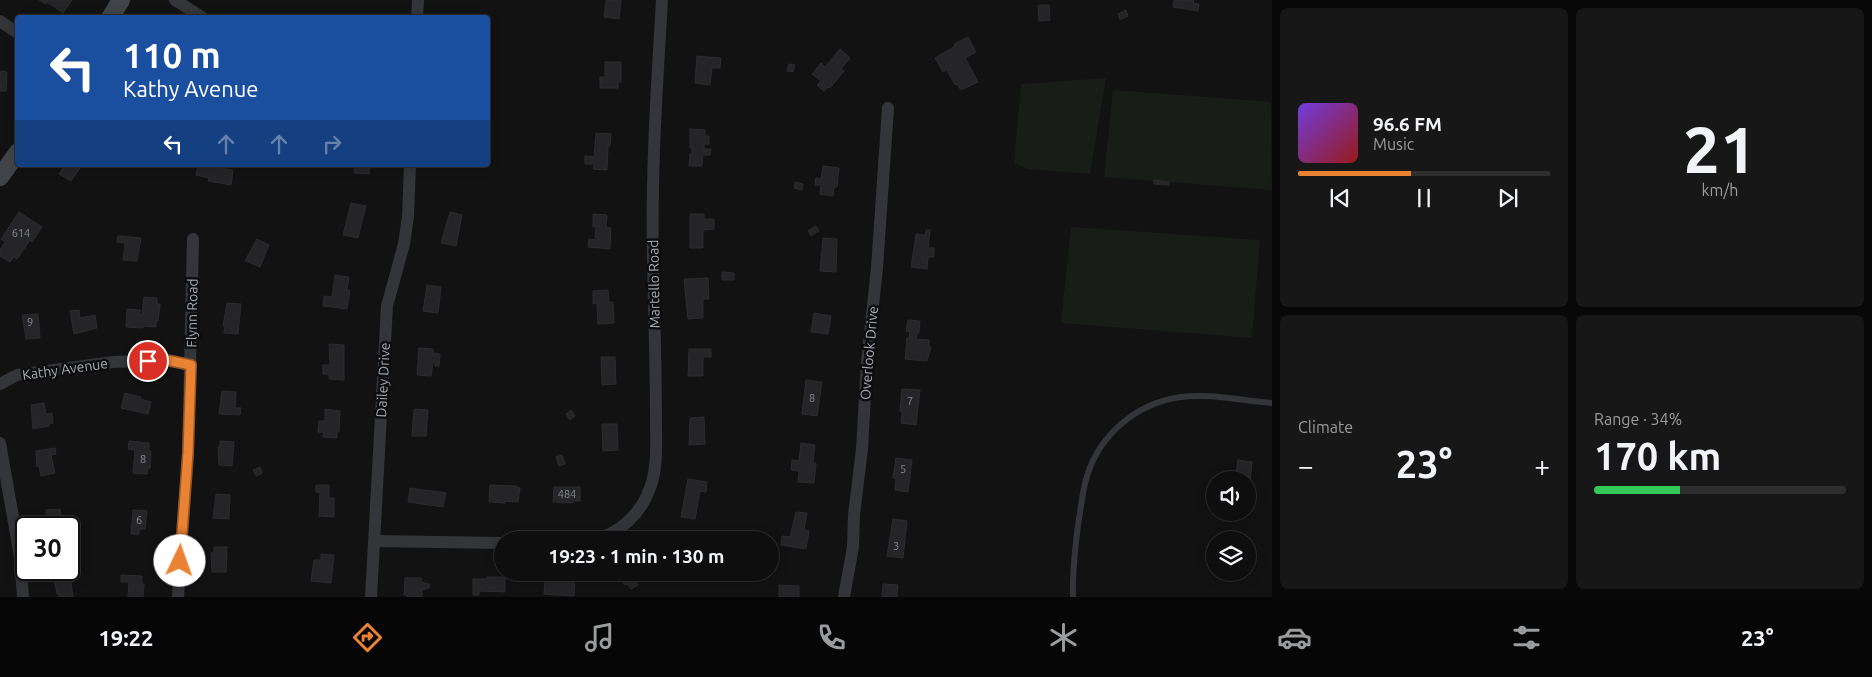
<!DOCTYPE html>
<html lang="en">
<head>
<meta charset="utf-8">
<style>
  :root { --surface:#0e0e0e; --page:#171717; --text:#f1f3f6; --muted:#9b9c9e; --line:#2e2e2e; --accent:#e98333 }
  body { margin:0; font-family:Ubuntu,sans-serif; background:var(--page); color:var(--text); height:100vh; display:flex; flex-direction:column; font-size:19px; white-space:nowrap }
  * { box-sizing:border-box; margin:0 }
  p { font-size:16px; color:var(--muted) }
  .icon { flex:none; width:28px; height:28px; fill:none; stroke:currentColor; stroke-width:2; stroke-linecap:round; stroke-linejoin:round }
  .map { position:relative; flex:1; overflow:hidden }
  .side { display:flex; flex-direction:column; gap:8px; padding:8px; background:#080808; width:600px }
  .side>* { flex:none }
  .top-card { position:absolute; left:15px; top:15px; width:475px; height:152px; border-radius:5px; box-shadow:0 2px 12px #0003,0 0 0 1px var(--line); background:#1a4fa0; color:#fff; overflow:hidden }
  .tools { position:absolute; left:1206px; top:471px; display:grid; gap:10px }
  .tools a { display:grid; place-items:center; width:50px; height:50px; border-radius:50%; background:var(--surface); box-shadow:0 2px 12px #0003,0 0 0 1px var(--line); font-size:25px }
  .speed { position:absolute; left:15px; top:516px; display:flex; gap:10px; font-size:25px; font-weight:700; text-align:center }
  .speed>* { display:grid; place-content:center; width:65px; height:65px; border-radius:50%; background:var(--surface); box-shadow:0 2px 12px #0003,0 0 0 1px var(--line); line-height:1 }
  .speed .limit { border:2px solid #111; border-radius:8px; background:#fff; color:#111 }
  .pin { position:absolute; display:grid; place-items:center; width:42px; height:42px; color:#fff; margin:-21px; border:2px solid #fff; border-radius:50%; box-shadow:0 1px 5px #0007 }
  .me { position:absolute; width:55px; margin:-28px; rotate:3deg; stroke-linejoin:round; filter:drop-shadow(0 0 4px #0008) }
  .turn { display:flex; align-items:center; gap:18px; height:105px; padding:0 25px; font-size:22px }
  .turn .icon { width:65px; height:65px; stroke-width:2.5 }
  .turn b { display:block; font-size:35px; line-height:42px }
  .lanes { display:flex; align-items:center; height:48px; padding:0 25px; background:#0003; justify-content:center; gap:25px; direction:ltr }
  .lanes .off { opacity:.35 }
  .big { font-size:38px; font-weight:600; line-height:1.1 }
  .side .widget { flex:1; display:flex; flex-direction:column; justify-content:center; gap:8px; min-width:0; padding:0 18px; border-radius:8px; background:var(--page) }
  .side .dial { align-items:center; gap:0 }
  .dial b { font-size:65px; line-height:1 }
  .song { display:flex; align-items:center; gap:15px }
  .cover { width:60px; height:60px; border-radius:8px; background:linear-gradient(135deg,hsl(260 70% 55%),hsl(0 70% 35%)) }
  .played { height:5px; border-radius:2px; background:linear-gradient(90deg,var(--accent) 45%,var(--line) 45%) }
  .keys { display:flex; justify-content:space-around; direction:ltr }
  .heat { display:flex; justify-content:space-between; align-items:center; font-size:28px; direction:ltr }
  .charge { height:8px; border-radius:4px; background:linear-gradient(90deg,#34c759 34%,var(--line) 0) }
  .side .tiles { flex:1; display:grid; gap:8px; grid-template-columns:repeat(2,1fr) }
  .trip { position:absolute; left:494px; top:531px; width:285px; height:50px; border-radius:25px; background:var(--surface); box-shadow:0 2px 12px #0003,0 0 0 1px var(--line); font-weight:600; line-height:50px; text-align:center }
  .tab-bar { display:flex; height:80px; justify-content:space-around; align-items:center; background:#060606; color:var(--muted) }
  .tab-bar .icon { width:35px; height:35px }
  .tab-bar .current { color:var(--accent) }
  .tab-bar b { font-size:22px; color:var(--text) }
  main { display:flex; flex:1; min-height:0 }
  .map>svg:first-child { display:block }
</style>
</head>
<body>
<main>
<div class="map">
<svg width="1272" height="597" viewBox="0 0 1272 597">
  <rect width="100%" height="100%" fill="#121213"/>
  <!-- green -->
  <g fill="#181d18">
    <path d="M1106,78L1090,174L1027,169L1014,163L1021,84Z"/>
    <path d="M1113,90L1271,102L1272,190L1104,177Z"/>
    <path d="M1071,227L1260,240L1252,338L1061,323Z"/>
  </g>
  <!-- building -->
  <g fill="#252527" stroke="#2c2c2f">
    <path d="M39,0H72L63,13L47,2L46,4Z"/>
    <path d="M606,0H621L619,19L604,17Z"/>
    <path d="M1174,0H1194L1193,3L1199,4L1198,11L1173,7Z"/>
    <path d="M1038,5H1049L1050,20L1039,21Z"/>
    <path d="M1126,10L1128,16L1120,20L1118,14Z"/>
    <path d="M968,37L976,52L965,58L978,82L961,90L957,84L955,85L947,70L943,72L935,58L955,46L954,44Z"/>
    <path d="M840,49L850,58L841,69L844,71L830,88L828,87L824,91L817,85L821,81L812,74L821,63L825,67Z"/>
    <path d="M697,56L721,58L720,68H712L710,85L695,83Z"/>
    <path d="M605,62H621V82H618V88H600V77H605Z"/>
    <path d="M789,64L795,65L793,72L787,71Z"/>
    <path d="M0,71L7,72L6,91H0Z"/>
    <path d="M690,129L705,130V136H709V144H704V149H711L710,155H703L702,166H689L690,154H692V148H690Z"/>
    <path d="M596,133L611,134L610,146H608L607,170L593,169L594,164H585V156L594,157Z"/>
    <path d="M65,165H82L71,181L59,174Z"/>
    <path d="M198,165H219V168L233,170L231,185L208,181L209,178L196,175Z"/>
    <path d="M355,165H370L369,174L354,173Z"/>
    <path d="M823,166L839,168L837,187H834L833,196L820,194L821,185H815L816,178L821,179Z"/>
    <path d="M1154,180L1169,182V185L1154,184Z"/>
    <path d="M795,182L803,184L802,190L794,188Z"/>
    <path d="M351,203L366,206L358,238L343,235Z"/>
    <path d="M19,212L42,227L32,242L30,240L17,259L14,257L10,262L0,256V250L5,242L1,239Z"/>
    <path d="M450,212L462,215L456,246L441,243Z"/>
    <path d="M593,214L607,215L606,227L611,228L610,249L588,247L589,239L595,240L596,227H593Z"/>
    <path d="M690,214H704V219H714V229L703,230V248H690Z"/>
    <path d="M816,226L819,231L811,236L808,231Z"/>
    <path d="M926,230H930L928,248H934V257H928L927,269L911,267L916,234L925,235Z"/>
    <path d="M118,236L141,238L137,261L123,260L125,243L117,242Z"/>
    <path d="M823,238L837,239L836,272L820,271Z"/>
    <path d="M257,239L269,245L260,267L245,261Z"/>
    <path d="M722,272L734,273V280H722Z"/>
    <path d="M335,275L349,277L347,290H350L347,309L323,306L324,296L332,297Z"/>
    <path d="M708,278L709,299H703V318L688,319L684,279Z"/>
    <path d="M427,285L441,287L438,313L423,311Z"/>
    <path d="M608,290L609,302H613L614,323L598,324L597,303L593,304V291Z"/>
    <path d="M144,297L157,298V304H160L158,321H156V327L143,326V328L126,327L127,309L140,310V315H142Z"/>
    <path d="M227,303L241,304L238,334L224,333L225,326H223Z"/>
    <path d="M79,310L80,318L95,315L97,328L74,334L70,311Z"/>
    <path d="M814,313L831,316L828,334L811,332Z"/>
    <path d="M38,314L40,338L26,339L22,315Z"/>
    <path d="M908,320L920,321L919,333H917L916,339L929,340V347H931L927,361L905,359L907,338H909L910,332L906,331Z"/>
    <path d="M329,344L344,345V380L329,379V374H323V365H330Z"/>
    <path d="M419,348L433,349V353L440,354L439,366H435V363L433,362L431,376L417,375Z"/>
    <path d="M689,349H711V357H703V376H688Z"/>
    <path d="M601,357H615L616,384L602,385Z"/>
    <path d="M806,380L822,382L817,416L802,414Z"/>
    <path d="M902,389L920,390L916,425L901,423L902,412L900,411Z"/>
    <path d="M222,391L236,392L235,408H241L240,415L219,414Z"/>
    <path d="M125,393L141,397L140,399L151,402L148,414L121,408Z"/>
    <path d="M44,403L46,414L52,413L53,423L49,424V426L33,429L31,405Z"/>
    <path d="M325,409L340,411L339,432L337,431V438L323,437L324,432H318L319,421H325Z"/>
    <path d="M414,409L428,410L426,436H412Z"/>
    <path d="M571,410L575,416L570,420L566,414Z"/>
    <path d="M704,417L705,444L689,445L690,418Z"/>
    <path d="M602,424H617L618,450L603,451Z"/>
    <path d="M129,441L149,443V451H151L150,468H148L147,474L133,473L135,450L128,449Z"/>
    <path d="M220,441L234,442L232,466L219,465L218,447H220Z"/>
    <path d="M801,443L815,445L813,462L816,463L814,483L798,482L799,471L791,470L792,460L799,461Z"/>
    <path d="M55,448L56,454L51,455L55,473L41,476L39,466L37,467L36,451Z"/>
    <path d="M562,455L565,464L559,466L556,457Z"/>
    <path d="M896,458L912,460L908,492L895,490L896,479L893,478Z"/>
    <path d="M1238,460L1252,462L1249,492L1248,480H1235Z"/>
    <path d="M260,467L262,473L256,476L253,470Z"/>
    <path d="M688,479L707,482L706,492L700,491L695,519L681,517Z"/>
    <path d="M316,485H329V498H334V517L319,516L320,492H316Z"/>
    <path d="M490,485L517,486V487L520,488L518,502L505,501V503L489,502Z"/>
    <path d="M554,487H580V501H573V503L553,502Z"/>
    <path d="M410,488L446,493L443,507L408,502Z"/>
    <path d="M216,494L230,495L229,519L213,518Z"/>
    <path d="M60,509L63,528H47L46,510Z"/>
    <path d="M133,510L147,511L145,529H139V534H131Z"/>
    <path d="M796,512L807,513L804,530L809,531L806,549L781,545L782,536L790,537Z"/>
    <path d="M893,519L907,521L903,558L887,556Z"/>
    <path d="M214,547H227L226,572H212L211,553H214Z"/>
    <path d="M321,554L334,555L331,583L311,581L314,560H321Z"/>
    <path d="M69,569L73,597H59V594H57L54,578L56,577L55,571Z"/>
    <path d="M645,572L635,579L638,585L631,589L627,584L625,585L617,573Z"/>
    <path d="M1229,572H1245L1244,578L1229,576Z"/>
    <path d="M121,575L142,576V584H144L143,597H128L129,582H121Z"/>
    <path d="M487,577H505V592L479,591V595H473V579H487Z"/>
    <path d="M405,578H421V582L429,584V588L422,590V597H407V595H404Z"/>
    <path d="M560,578L575,579L574,596L544,594L545,579L559,580Z"/>
    <path d="M883,584L898,585L897,597H882Z"/>
    <path d="M779,585L799,586V597H779Z"/>
  </g>
  <g fill="none" stroke-linecap="round" stroke-linejoin="round">
    <!-- service -->
    <path stroke="#333538" stroke-width="6" d="M1073,597C1072,573 1075,549 1078,525C1081,509 1082,492 1087,476C1100,434 1137,403 1181,397C1210,393 1243,401 1272,403"/>
    <!-- minor -->
    <g stroke="#333538" stroke-width="12">
      <path d="M175,0L203,18"/>
      <path d="M417,18L418,0"/>
      <path d="M0,21L18,33"/>
      <path d="M0,384L17,375L113,362L166,360L191,365"/>
      <path d="M0,443L20,557L23,597"/>
      <path d="M594,540C620,533 641,514 650,488C658,467 656,443 656,421C656,366 654,312 653,258C651,172 657,86 662,0"/>
      <path d="M375,541L502,543"/>
      <path d="M178,597L188,453L193,239"/>
      <path d="M371,597L387,306L404,244L408,216L410,165"/>
      <path d="M844,597L853,547L854,515L862,449L867,361L877,268L888,108"/>
    </g>
    <!-- secondary -->
    <g stroke="#414448" stroke-width="18">
      <path d="M110,18L121,0"/>
      <path d="M0,177L18,152"/>
    </g>
  </g>
  <g fill="none" stroke-linecap="round" stroke-linejoin="round">
    <defs>
      <path id="route" d="M148,361L166,360L191,365L188,453L180,561"/>
    </defs>
    <!-- route casing -->
    <use href="#route" stroke="#975521" stroke-width="12"/>
    <!-- route -->
    <use href="#route" stroke="#e98333" stroke-width="9"/>
  </g>
  <g text-anchor="middle" dominant-baseline="central" stroke-width="5" stroke-linejoin="round" paint-order="stroke">
    <!-- number labels -->
    <g font-size="11" fill="#838a8f">
      <text x="21" y="233">614</text>
      <text x="30" y="322">9</text>
      <text x="812" y="398">8</text>
      <text x="910" y="401">7</text>
      <text x="143" y="459">8</text>
      <text x="903" y="469">5</text>
      <text x="567" y="494">484</text>
      <text x="139" y="520">6</text>
      <text x="896" y="546">3</text>
    </g>
    <!-- street labels -->
    <g font-size="14" fill="#a3acb3" stroke="#0d0d0e">
      <text transform="translate(654 284) rotate(-91)">Martello Road</text>
      <text transform="translate(192 313) rotate(-89)">Flynn Road</text>
      <text transform="translate(869 353) rotate(-85)">Overlook Drive</text>
      <text transform="translate(65 369) rotate(-8)">Kathy Avenue</text>
      <text transform="translate(383 380) rotate(-87)">Dailey Drive</text>
    </g>
  </g>
</svg>
<div class="tools">
<a><svg class="icon" aria-label="sound" viewBox="0 0 24 24"><path d="M4 9h4l5-4v14l-5-4H4zM17 9q2 3 0 6"/></svg></a>
<a><svg class="icon" aria-label="layers" viewBox="0 0 24 24"><path d="M12 4l9 5-9 5-9-5zM3 14l9 5 9-5"/></svg></a>
</div>
<div class="speed"><div class="limit">30</div></div>
<div class="pin" style="left:148px;top:361px;background:#d93025"><svg class="icon" aria-label="arrive" viewBox="0 0 24 24"><path d="M6 21V4h12l-3 4 3 4H6"/></svg></div>
<svg class="me" style="left:180px;top:561px" viewBox="-20 -20 40 40"><circle r="19" fill="#fff"/><path d="M0-13L10 11 0 6-10 11z" fill="#e98333"/></svg>
<div class="trip">19:23 · 1 min · 130 m</div>
<div class="top-card">
<div class="turn"><svg class="icon" aria-label="left" viewBox="0 0 24 24"><path d="M17 20v-9H6M10 6l-5 5 5 5"/></svg><div><b>110 m</b>Kathy Avenue</div></div>
<div class="lanes"><svg class="icon" aria-label="left" viewBox="0 0 24 24"><path d="M17 20v-9H6M10 6l-5 5 5 5"/></svg><svg class="icon off" aria-label="ahead" viewBox="0 0 24 24"><path d="M12 20V5M6 11l6-6 6 6"/></svg><svg class="icon off" aria-label="ahead" viewBox="0 0 24 24"><path d="M12 20V5M6 11l6-6 6 6"/></svg><svg class="icon off" aria-label="right" viewBox="0 0 24 24"><path d="M7 20v-9h11M14 6l5 5-5 5"/></svg></div>
</div>
</div>
<section class="side">
<div class="tiles">
<div class="widget">
<div class="song"><i class="cover"></i><div><b>96.6 FM</b><p>Music</p></div></div>
<div class="played"></div>
<div class="keys"><svg class="icon" aria-label="previous" viewBox="0 0 24 24"><path d="M18 5L8 12l10 7zM5 5v14"/></svg><svg class="icon" aria-label="pause" viewBox="0 0 24 24"><path d="M8 5v14M16 5v14"/></svg><svg class="icon" aria-label="next" viewBox="0 0 24 24"><path d="M6 5l10 7-10 7zM19 5v14"/></svg></div>
</div>
<div class="widget dial"><b>21</b><p>km/h</p></div>
<div class="widget"><p>Climate</p>
<div class="heat"><a>−</a><b class="big">23°</b><a>+</a></div>
</div>
<div class="widget"><p>Range · 34%</p><b class="big">170 km</b><div class="charge"></div></div>
</div>
</section>
</main>
<nav class="tab-bar">
<b>19:22</b>
<svg class="icon current" aria-label="directions" viewBox="0 0 24 24"><path d="M12 3l9 9-9 9-9-9zM9 14v-3h6M13 9l2 2-2 2"/></svg>
<svg class="icon" aria-label="music" viewBox="0 0 24 24"><path d="M9 18V5l10-2v13"/><circle cx="6" cy="18" r="3"/><circle cx="16" cy="16" r="3"/></svg>
<svg class="icon" aria-label="phone" viewBox="0 0 24 24"><path d="M5 4h4l2 5-3 2q2 4 5 5l2-3 5 2v4C11 20 4 13 5 4z"/></svg>
<svg class="icon" aria-label="climate" viewBox="0 0 24 24"><path d="M12 3v18M4 7l16 10M4 17L20 7"/></svg>
<svg class="icon" aria-label="car" viewBox="0 0 24 24"><path d="M5 17H2v-5l4-1 3-4h7l3 4 3 1v5h-3M9 17h6M6 11h13"/><circle cx="7" cy="17" r="2"/><circle cx="17" cy="17" r="2"/></svg>
<svg class="icon" aria-label="filters" viewBox="0 0 24 24"><path d="M4 7h16M4 17h16"/><circle cx="9" cy="7" r="2"/><circle cx="15" cy="17" r="2"/></svg>
<b>23°</b>
</nav>
</body>
</html>
